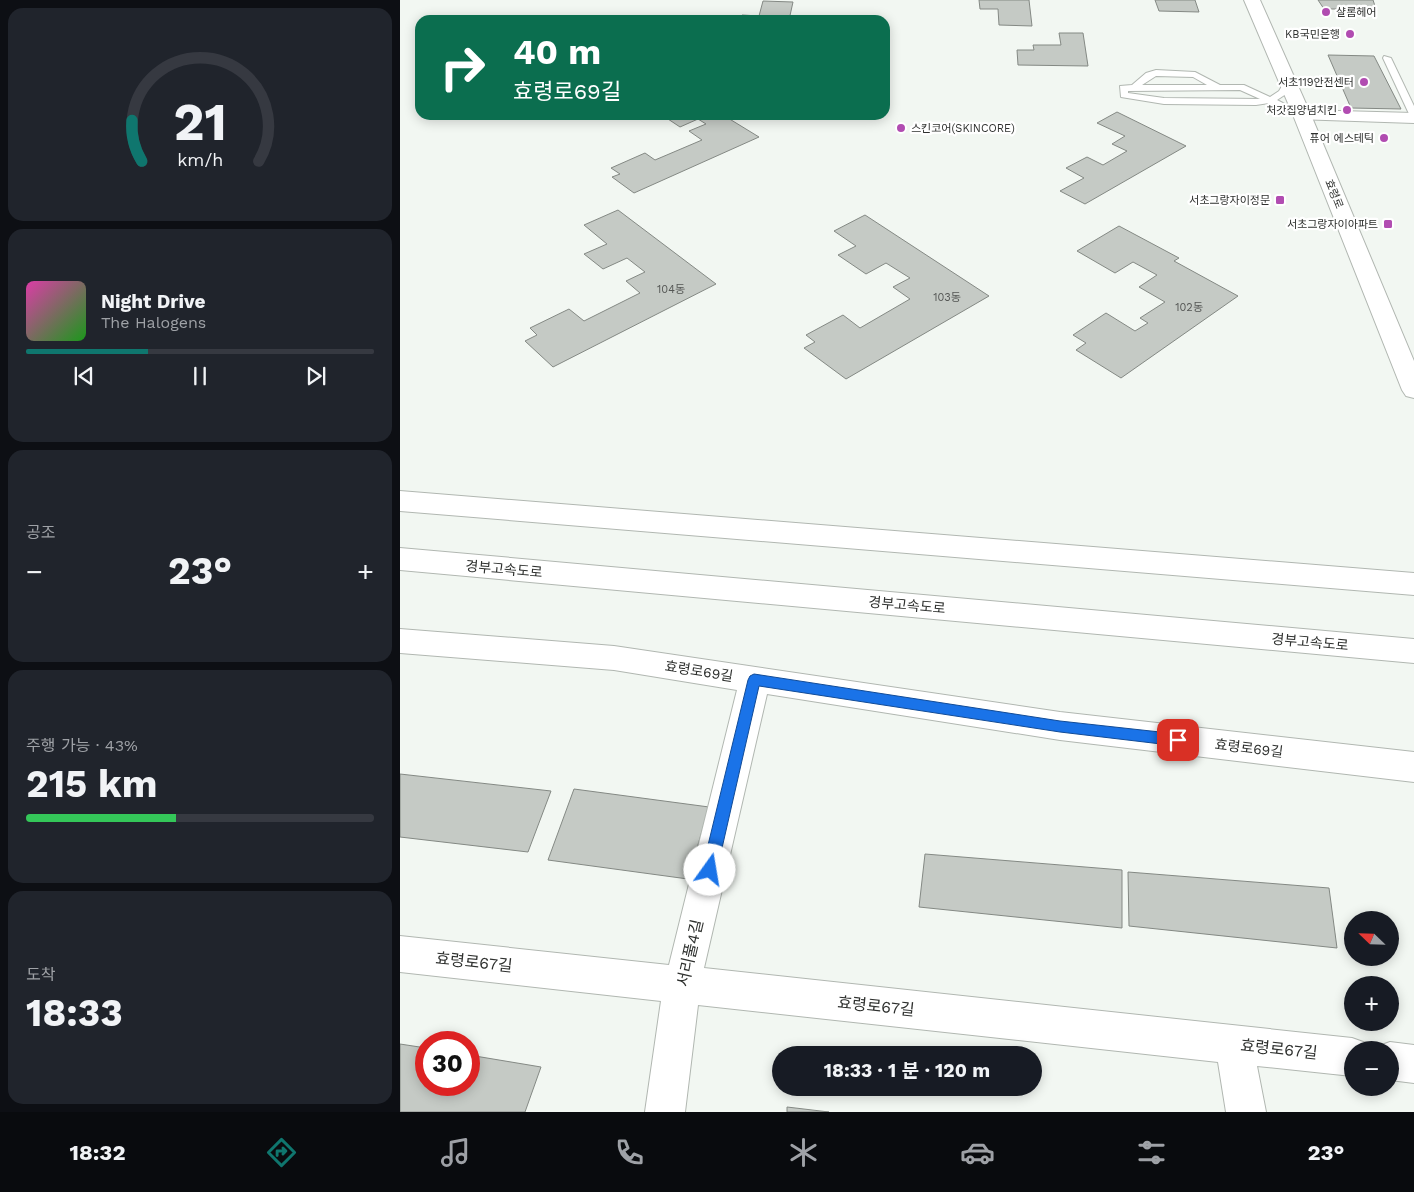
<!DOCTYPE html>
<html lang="ko">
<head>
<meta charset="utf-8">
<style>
  :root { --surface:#171b24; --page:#20242c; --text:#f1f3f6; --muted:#9ea1a6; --line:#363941; --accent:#0f766e }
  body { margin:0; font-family:"Work Sans","Noto Sans KR",sans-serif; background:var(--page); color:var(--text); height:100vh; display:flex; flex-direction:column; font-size:19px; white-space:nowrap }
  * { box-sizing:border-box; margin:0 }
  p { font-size:16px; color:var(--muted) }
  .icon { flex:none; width:28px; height:28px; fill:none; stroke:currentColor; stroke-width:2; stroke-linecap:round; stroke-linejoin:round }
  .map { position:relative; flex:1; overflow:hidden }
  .details { display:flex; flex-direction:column; gap:8px; padding:8px; background:#0d0f14; width:400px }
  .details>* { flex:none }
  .top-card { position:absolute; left:15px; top:15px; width:475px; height:105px; border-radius:15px; box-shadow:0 2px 12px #0003; background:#0b6e4f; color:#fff; overflow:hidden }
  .needle { width:32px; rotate:293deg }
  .tools { position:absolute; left:944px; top:911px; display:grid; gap:10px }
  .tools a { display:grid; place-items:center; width:55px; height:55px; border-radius:50%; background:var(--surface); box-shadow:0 2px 12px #0003; font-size:25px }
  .speed { position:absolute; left:15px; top:1031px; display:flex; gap:10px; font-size:25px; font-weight:700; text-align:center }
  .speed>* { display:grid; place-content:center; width:65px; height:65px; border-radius:50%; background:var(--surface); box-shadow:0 2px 12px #0003; line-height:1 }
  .speed .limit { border:8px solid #d22; background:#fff; color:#111 }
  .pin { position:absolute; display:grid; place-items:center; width:42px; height:42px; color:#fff; margin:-21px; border-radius:10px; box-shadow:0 2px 8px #0006 }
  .me { position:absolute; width:55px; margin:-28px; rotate:13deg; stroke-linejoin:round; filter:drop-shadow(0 0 4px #0008) }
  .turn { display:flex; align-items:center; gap:18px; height:105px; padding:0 15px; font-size:22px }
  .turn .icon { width:65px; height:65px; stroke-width:2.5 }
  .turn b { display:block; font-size:35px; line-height:42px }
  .big { font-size:38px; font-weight:700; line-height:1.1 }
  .details .widget { flex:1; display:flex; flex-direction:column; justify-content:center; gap:8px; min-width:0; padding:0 18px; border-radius:15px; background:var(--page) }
  .details .dial { align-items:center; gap:0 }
  .dial svg { height:130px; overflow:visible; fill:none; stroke:var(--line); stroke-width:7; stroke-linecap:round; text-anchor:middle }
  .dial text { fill:var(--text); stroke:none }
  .song { display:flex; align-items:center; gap:15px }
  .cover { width:60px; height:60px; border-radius:8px; background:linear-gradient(135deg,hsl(320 70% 55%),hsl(120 70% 35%)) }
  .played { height:5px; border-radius:2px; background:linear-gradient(90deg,var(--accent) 35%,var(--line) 35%) }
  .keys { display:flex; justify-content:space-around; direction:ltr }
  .heat { display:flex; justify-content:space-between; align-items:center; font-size:28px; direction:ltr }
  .charge { height:8px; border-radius:4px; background:linear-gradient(90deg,#34c759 43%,var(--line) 0) }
  .trip { position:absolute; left:372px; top:1046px; width:270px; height:50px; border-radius:25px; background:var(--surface); box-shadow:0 2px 12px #0003; font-weight:700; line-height:50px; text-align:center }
  .tab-bar { display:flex; height:80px; justify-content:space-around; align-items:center; background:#090b0e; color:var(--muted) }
  .tab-bar .icon { width:35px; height:35px }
  .tab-bar .selected { color:var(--accent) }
  .tab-bar b { font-size:22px; color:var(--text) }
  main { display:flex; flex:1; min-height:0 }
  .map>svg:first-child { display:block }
</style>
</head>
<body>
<main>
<section class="details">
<div class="widget dial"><svg viewBox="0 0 100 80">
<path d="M14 69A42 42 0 1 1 86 69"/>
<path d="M14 69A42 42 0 0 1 8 44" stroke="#0f766e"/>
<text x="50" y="56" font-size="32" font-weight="700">21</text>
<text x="50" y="72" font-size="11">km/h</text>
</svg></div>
<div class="widget">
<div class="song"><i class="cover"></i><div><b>Night Drive</b><p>The Halogens</p></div></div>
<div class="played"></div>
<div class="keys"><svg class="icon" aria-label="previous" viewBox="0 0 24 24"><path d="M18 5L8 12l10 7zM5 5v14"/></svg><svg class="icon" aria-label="pause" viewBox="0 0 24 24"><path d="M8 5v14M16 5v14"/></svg><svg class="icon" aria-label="next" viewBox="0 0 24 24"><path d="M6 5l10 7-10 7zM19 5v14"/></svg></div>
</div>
<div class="widget"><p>공조</p>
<div class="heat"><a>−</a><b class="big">23°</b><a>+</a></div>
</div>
<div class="widget"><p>주행 가능 · 43%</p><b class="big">215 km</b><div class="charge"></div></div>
<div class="widget"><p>도착</p><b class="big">18:33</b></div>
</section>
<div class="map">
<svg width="1014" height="1112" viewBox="0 0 1014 1112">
  <rect width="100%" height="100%" fill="#f2f7f2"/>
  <!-- building -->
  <g fill="#c5cac5" stroke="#848984">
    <path d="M579,0H629L632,26L599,25L598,9H580Z"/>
    <path d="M755,0H795L799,12L759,11Z"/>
    <path d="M918,0H973L976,9H924Z"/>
    <path d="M363,1L393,2L389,20H340L342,15L359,16Z"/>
    <path d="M659,33H683L688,66L618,65L617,50H634L633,45H661Z"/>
    <path d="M928,55L974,56L1001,109L951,108Z"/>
    <path d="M717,112L786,146L685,204L660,191L684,178L666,168L687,157L703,165L727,151L712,144L725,136L697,123Z"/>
    <path d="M262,115H323L359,137L234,193L212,177L220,174L211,168L245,153L255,160L302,140L289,131L306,124L298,119L280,127Z"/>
    <path d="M218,210L316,284L153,367L125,341L137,335L130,328L169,309L184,321L240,293L226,281L245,272L227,258L203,269L184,254L207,244L184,225Z"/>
    <path d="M465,215L589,296L446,379L404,348L415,342L406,335L443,315L460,328L510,299L493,287L510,278L486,263L466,274L438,255L456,246L434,231Z"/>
    <path d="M719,226L779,258L774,261L838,296L721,378L676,350L686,343L673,335L706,313L735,331L748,323L740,318L765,302L739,287L757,275L733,262L715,273L677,251Z"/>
    <path d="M0,774L151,791L128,852L0,837Z"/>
    <path d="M174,789L309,807L288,879L148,860Z"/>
    <path d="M525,854L722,870V928L519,907Z"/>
    <path d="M728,872L929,888L937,948L729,926Z"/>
    <path d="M0,1044L26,1048V1085H69V1055L141,1067L125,1112H0Z"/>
    <path d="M387,1107L429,1112H387Z"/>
  </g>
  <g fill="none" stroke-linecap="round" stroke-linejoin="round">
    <defs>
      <g id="service">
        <path d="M984,56L991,58L1014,106V119L1010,116L983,58Z"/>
        <path d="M756,70L795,72L820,85H844L870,97L879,91L885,81H891L892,83L886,94L877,100L906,115L905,117H899L869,103L856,105L764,104L721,97L720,86L732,85L746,73ZM756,76L793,77L807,85H742ZM840,90L860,99L764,98L728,93V91Z"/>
      </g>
      <g id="minor">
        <path d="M902,110L1014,113V123L896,119L893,115L896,111Z"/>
        <path d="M0,629L214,646L660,712L1014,752V782L660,740L367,694L304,968L952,1038L966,1043L968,1050H952V1076L857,1066L866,1112H826L818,1062L298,1005L285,1112H245L261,1001L0,972V936L269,965L337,690L214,670L0,653Z"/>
        <path d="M990,1042L1014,1045V1083L990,1080V1050H975L976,1047Z"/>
      </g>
      <path id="secondary" d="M844,0H860L911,115L1014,361V398L1006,396L1002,390L893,115Z"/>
      <g id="trunk">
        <path d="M0,491L1014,573V595L0,511Z"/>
        <path d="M0,548L1014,639V663L0,570Z"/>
      </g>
    </defs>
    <!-- service casing -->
    <use href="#service" stroke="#b1b7b1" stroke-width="2"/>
    <!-- minor casing -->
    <use href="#minor" stroke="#b1b7b1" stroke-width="2"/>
    <!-- secondary casing -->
    <use href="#secondary" stroke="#b1b7b1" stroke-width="2"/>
    <!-- trunk casing -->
    <use href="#trunk" stroke="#b1b7b1" stroke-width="2"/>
    <!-- service -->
    <use href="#service" fill="#fff" fill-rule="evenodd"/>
    <!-- minor -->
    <use href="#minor" fill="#fff" fill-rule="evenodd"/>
    <!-- secondary -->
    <use href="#secondary" fill="#fff" fill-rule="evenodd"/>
    <!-- trunk -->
    <use href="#trunk" fill="#fff" fill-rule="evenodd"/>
  </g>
  <!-- route -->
  <path fill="#1a73e8" stroke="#114b97" d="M354,674L660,721L778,734L783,736L785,740L783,744L778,746L660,732L359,686L317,870L315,875L310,877L304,875L302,870L348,680L350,676Z"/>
  <!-- markers -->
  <g fill="#b14cb1" stroke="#fff" stroke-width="2">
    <circle cx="926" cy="12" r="5"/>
    <circle cx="950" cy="34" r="5"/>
    <circle cx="964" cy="82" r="5"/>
    <circle cx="947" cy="110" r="5"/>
    <circle cx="501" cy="128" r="5"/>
    <circle cx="984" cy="138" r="5"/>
    <rect x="875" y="195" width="10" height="10" rx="2.5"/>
    <rect x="983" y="219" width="10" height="10" rx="2.5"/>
  </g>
  <g text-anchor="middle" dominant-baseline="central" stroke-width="4.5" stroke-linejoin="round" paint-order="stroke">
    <!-- far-poi labels -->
    <g font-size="11" fill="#2e302e" stroke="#fff" text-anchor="end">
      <text x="936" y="12" text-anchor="start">샬롬헤어</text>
      <text x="940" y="34">KB국민은행</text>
      <text x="954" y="82">서초119안전센터</text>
      <text x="937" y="110">처갓집양념치킨</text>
      <text x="511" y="128" text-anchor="start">스킨코어(SKINCORE)</text>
      <text x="974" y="138">퓨어 에스테틱</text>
      <text x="870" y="200">서초그랑자이정문</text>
      <text x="978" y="224">서초그랑자이아파트</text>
    </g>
    <!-- far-street labels -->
    <g font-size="11" fill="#2e302e" stroke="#fff">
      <text transform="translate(934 194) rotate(68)">효령로</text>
    </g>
    <!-- number labels -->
    <g font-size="11" fill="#545654">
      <text x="271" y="289">104동</text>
      <text x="547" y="297">103동</text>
      <text x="789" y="307">102동</text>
    </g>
    <!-- street labels -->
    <g font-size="14" fill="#2e302e" stroke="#fff">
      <text transform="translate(104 569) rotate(5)">경부고속도로</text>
      <text transform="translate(507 605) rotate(5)">경부고속도로</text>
      <text transform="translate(910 642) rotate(5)">경부고속도로</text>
      <text transform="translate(299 671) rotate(9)">효령로69길</text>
      <text transform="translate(849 748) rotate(7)">효령로69길</text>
    </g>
    <!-- near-street labels -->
    <g font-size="16" fill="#2e302e" stroke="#fff">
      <text transform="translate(290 953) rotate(-77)">서리풀4길</text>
      <text transform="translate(74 962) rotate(6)">효령로67길</text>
      <text transform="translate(476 1006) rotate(6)">효령로67길</text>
      <text transform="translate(879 1049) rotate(6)">효령로67길</text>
    </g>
  </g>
</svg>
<div class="tools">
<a><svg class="needle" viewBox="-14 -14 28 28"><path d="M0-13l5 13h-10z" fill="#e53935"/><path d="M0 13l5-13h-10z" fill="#9ea1a6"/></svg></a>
<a>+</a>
<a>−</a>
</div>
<div class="speed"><div class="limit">30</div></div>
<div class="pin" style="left:778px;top:740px;background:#d93025"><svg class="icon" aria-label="arrive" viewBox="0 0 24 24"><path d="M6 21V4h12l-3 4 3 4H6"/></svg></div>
<svg class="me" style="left:310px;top:870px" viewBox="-20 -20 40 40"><circle r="19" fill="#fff"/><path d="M0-13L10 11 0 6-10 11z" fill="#1a73e8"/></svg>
<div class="trip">18:33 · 1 분 · 120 m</div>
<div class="top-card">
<div class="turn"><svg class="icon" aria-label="right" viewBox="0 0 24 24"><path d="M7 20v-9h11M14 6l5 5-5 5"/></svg><div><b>40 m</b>효령로69길</div></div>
</div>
</div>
</main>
<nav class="tab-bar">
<b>18:32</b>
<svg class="icon selected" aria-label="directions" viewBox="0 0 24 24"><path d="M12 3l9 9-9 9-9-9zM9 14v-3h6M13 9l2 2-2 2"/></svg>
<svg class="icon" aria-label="music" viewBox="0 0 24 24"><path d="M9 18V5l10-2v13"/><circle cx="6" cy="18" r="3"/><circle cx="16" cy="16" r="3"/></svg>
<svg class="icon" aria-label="phone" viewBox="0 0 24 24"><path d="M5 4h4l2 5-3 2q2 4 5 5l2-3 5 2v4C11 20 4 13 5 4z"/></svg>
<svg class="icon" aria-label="climate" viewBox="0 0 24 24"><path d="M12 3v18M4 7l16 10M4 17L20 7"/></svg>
<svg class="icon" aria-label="car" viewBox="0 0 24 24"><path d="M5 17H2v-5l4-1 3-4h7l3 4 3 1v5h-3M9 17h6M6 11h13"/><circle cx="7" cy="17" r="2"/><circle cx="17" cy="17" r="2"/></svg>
<svg class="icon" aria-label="filters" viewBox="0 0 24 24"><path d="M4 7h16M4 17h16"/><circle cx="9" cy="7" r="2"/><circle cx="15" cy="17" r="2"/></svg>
<b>23°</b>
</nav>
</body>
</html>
